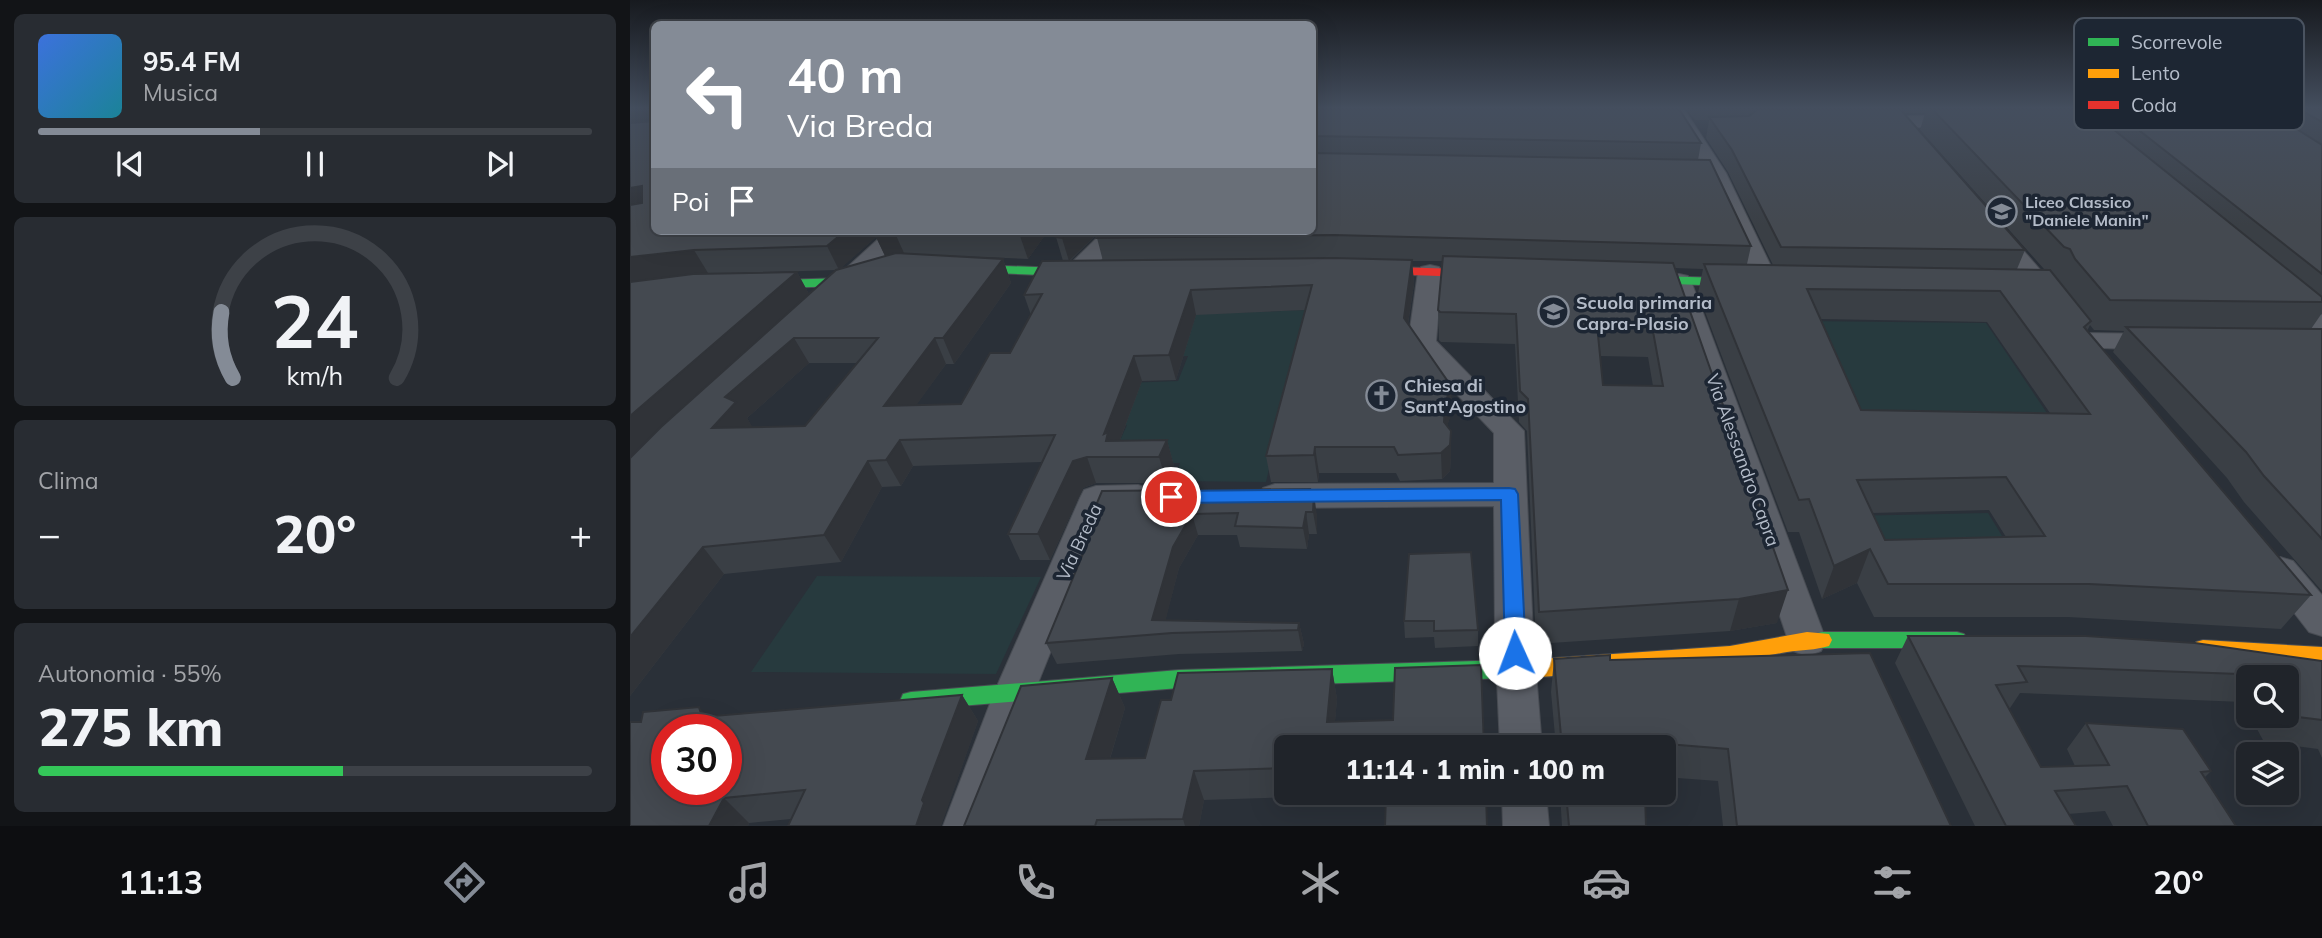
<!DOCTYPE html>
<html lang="it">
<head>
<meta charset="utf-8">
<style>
  :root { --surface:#20242a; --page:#282c32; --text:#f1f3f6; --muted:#a2a4a8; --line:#3d4147; --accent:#848b96 }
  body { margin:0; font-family:Mulish,sans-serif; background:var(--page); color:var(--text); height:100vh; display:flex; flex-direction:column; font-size:26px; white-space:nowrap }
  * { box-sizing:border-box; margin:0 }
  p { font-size:23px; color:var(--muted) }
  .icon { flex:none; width:38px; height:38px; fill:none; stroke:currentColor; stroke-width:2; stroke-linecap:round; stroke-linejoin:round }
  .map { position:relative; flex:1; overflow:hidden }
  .drawer { display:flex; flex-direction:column; gap:14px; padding:14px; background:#121417; width:630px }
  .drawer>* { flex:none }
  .banner { position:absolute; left:21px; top:21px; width:665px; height:214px; border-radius:10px; box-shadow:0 7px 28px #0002,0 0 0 2px var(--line); background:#848b96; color:#fff; overflow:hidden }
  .fabs { position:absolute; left:1606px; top:665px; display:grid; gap:14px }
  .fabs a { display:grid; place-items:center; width:63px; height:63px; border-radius:10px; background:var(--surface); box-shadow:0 7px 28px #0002,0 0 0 2px var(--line); font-size:35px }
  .speed { position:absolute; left:21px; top:714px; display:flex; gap:14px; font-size:35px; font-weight:700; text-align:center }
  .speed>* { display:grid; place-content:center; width:91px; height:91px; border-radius:50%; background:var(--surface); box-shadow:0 7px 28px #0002,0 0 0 2px var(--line); line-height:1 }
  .speed .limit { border:10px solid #d22; background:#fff; color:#111 }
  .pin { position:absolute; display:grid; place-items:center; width:60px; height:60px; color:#fff; margin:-30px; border:4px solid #fff; border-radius:50%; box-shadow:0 2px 7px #0007 }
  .me { position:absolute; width:77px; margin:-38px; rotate:358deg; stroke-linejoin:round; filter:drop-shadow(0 0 5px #0008) }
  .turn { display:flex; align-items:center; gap:24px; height:147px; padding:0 21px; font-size:32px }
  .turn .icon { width:91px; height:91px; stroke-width:2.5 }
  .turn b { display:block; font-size:49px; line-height:60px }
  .then { display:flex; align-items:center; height:66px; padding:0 21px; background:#0003; gap:14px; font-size:26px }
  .big { font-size:52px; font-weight:800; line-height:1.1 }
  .drawer .card { flex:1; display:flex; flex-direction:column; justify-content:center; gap:10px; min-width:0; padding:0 24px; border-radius:10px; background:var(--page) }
  .drawer .dial { align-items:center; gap:0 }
  .dial svg { height:182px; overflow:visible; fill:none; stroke:var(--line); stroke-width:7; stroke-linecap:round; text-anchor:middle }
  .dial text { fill:var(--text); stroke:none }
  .song { display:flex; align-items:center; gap:21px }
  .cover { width:84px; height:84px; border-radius:10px; background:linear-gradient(135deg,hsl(220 70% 55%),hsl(190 70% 35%)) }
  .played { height:7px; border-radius:4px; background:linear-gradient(90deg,var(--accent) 40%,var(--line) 40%) }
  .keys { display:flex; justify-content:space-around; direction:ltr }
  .heat { display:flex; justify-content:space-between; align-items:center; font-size:38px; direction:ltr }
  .charge { height:10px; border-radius:5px; background:linear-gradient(90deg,#34c759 55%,var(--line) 0) }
  .trip { position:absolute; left:644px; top:735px; width:402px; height:70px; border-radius:10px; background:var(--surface); box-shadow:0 7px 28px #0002,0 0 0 2px var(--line); font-weight:800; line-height:70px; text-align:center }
  .tabs { display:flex; height:112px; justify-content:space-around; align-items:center; background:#0d0e11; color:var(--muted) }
  .tabs .icon { width:49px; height:49px }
  .tabs .active { color:var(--accent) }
  .tabs b { font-size:32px; color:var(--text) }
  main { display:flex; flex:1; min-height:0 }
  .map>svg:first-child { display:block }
</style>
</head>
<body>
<main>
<section class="drawer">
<div class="card">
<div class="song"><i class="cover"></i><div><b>95.4 FM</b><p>Musica</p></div></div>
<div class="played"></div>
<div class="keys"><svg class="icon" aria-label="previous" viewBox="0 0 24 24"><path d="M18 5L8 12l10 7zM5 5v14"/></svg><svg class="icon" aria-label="pause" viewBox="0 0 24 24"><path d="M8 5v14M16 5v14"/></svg><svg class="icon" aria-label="next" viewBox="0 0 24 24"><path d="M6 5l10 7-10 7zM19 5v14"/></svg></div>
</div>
<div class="card dial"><svg viewBox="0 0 100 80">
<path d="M14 69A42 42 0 1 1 86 69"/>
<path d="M14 69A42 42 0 0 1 9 40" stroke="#848b96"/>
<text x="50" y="56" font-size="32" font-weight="700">24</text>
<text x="50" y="72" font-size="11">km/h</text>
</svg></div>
<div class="card"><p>Clima</p>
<div class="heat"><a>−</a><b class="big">20°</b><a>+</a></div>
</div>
<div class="card"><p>Autonomia · 55%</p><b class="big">275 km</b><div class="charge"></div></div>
</section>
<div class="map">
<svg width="1692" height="826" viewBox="0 0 1692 826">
  <rect width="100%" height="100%" fill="#2a3038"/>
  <!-- green -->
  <g fill="#273a3e">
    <path d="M676,310L636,482L544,481L550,463H510L484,454L497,425L426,423L443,385L548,381L558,356H538L550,315Z"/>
    <path d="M1172,321L1356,323L1438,444L1222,441Z"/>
    <path d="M1358,513L1391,567L1244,570L1219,516Z"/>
    <path d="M187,576L411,577L366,674L121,672Z"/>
  </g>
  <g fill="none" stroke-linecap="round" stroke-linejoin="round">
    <defs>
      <g id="street">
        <path d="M1036,109H1054L1096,173L1149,283L1146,288L1137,290L1128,288L1125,283L1076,173Z"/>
        <path d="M1334,115L1343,121L1341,125L1271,128L1262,122L1271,116Z"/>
        <path d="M1364,224L1372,226L1432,295L1436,300L1432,305L1423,308L1414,305L1353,231L1356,226Z"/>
        <path d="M257,231H281L218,293L209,296L200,293L196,288L200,283Z"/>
        <path d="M474,231H498L453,279L444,281L435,279L432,274L435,269Z"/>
        <path d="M800,265L809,267L812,272L806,341L894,431L903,635L912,747H870L865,635L864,506L645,508L633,504L629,496L633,488L645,484L864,483V433L778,343L788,272L791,267Z"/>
        <path d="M1049,274L1058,276L1061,281L1196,640L1191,651L1177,656L1163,651L1158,640L1037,281L1040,276Z"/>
        <path d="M1655,289L1664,292L1692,315V336L1683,334L1646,302L1642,297L1646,292Z"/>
        <path d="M1455,333L1528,334L1538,336L1542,342L1538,348L1528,350L1445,347L1441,341L1445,335Z"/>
        <path d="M508,485L520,489L524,497L520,505L508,509H478L404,693L359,826H313L364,693L450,498L454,490L466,486Z"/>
        <path d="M1650,557L1663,561L1692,595V636L1679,632L1632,571L1637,561Z"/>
        <path d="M872,793H916L919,826H873Z"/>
      </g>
      <g id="fast">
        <path d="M323,264L459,269L465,273L459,277L318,271L317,268Z"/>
        <path d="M244,270L250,274L249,277L216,286L119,289L112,285L119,281L215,278Z"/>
        <path d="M995,275L1124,279L1131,283L1124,287L990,282V276Z"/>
        <path d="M1192,632H1327L1334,634L1337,640L1334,646L1327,648H1192L1185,646L1182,640L1185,634Z"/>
        <path d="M910,659L917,662L920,668L917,674L910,677L549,688L281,710L273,708L270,701L273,694L281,692L549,670Z"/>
      </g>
      <g id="slow">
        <path d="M1177,632L1199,634L1202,640L1199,646C1186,650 1171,650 1157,652C1075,668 993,671 910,677L903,674L900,668L903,662L910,659L1100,646Z"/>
        <path d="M1573,640L1692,647V665L1573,656L1566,654L1563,648L1566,642Z"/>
      </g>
      <path id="jam" d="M729,266L865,270L871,274L865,278L724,273L723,270Z"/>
    </defs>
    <!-- street casing -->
    <use href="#street" stroke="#484c53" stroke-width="2"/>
    <!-- fast casing -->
    <use href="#fast" stroke="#484c53" stroke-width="2"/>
    <!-- slow casing -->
    <use href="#slow" stroke="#484c53" stroke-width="2"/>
    <!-- jam casing -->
    <use href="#jam" stroke="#484c53" stroke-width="2"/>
    <!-- street -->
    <use href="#street" fill="#5a5e66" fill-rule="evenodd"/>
    <!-- fast -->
    <use href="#fast" fill="#30b455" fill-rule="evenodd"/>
    <!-- slow -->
    <use href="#slow" fill="#ff9f0a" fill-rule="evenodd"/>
    <!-- jam -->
    <use href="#jam" fill="#e5322d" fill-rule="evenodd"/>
  </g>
  <!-- wall -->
  <g fill="#3a3f45" fill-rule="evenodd">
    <path d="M0,109L24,231H418L398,259L279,254L373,259L381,283L324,364H316L286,405L331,404L380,353L401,315L394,295L433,261L426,237L470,231L440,261H473L467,238L682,231V109L1071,143L1068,160L1121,246L1117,264L1143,265L1098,172L1076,138L1079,120H1065L1056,109H1270L1395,250L1387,269H1414L1290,130L1295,113H1275L1271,109H1692V313L1681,329H1692V591L1614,502L1597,478L1483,352L1494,331L1464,330L1460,325L1457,331L1681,595L1651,629L1438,617H1244L1227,583L1192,599L1169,532H1158L1068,293L1073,269L1044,268L1147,623L1100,631L906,644L897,431L889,422L885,344L811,342L809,340L808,310L812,261H782L784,284L778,324L822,411L817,426L821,457L820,471L812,479L770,481L766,473H689L688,482H641L636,456L675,310L566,315L546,380L512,381L490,440H537L544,466L537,483H466L453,488L420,560H390L378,534L412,462L283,466L271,486L252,487L211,562L94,574L0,696ZM246,237L255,256L210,269L214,265ZM207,270L179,294L167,272L71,274ZM1190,319L1357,322L1420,413L1231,410ZM970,356L1018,357L1023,386L973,385ZM179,363H228L175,426L122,427L117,418ZM1359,510L1376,537L1255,540L1242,513Z"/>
    <path d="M472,491L681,494L687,516V534H679L677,549L610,547L607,535H568L549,568L535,621L669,623L674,644L672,651L549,654L427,664L416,643L456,548L452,539Z"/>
    <path d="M779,554L848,630V646L805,648L804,637L775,638L774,621Z"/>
    <path d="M1278,636L1692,661V758L1688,749L1634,742L1620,716H1657V677H1619V713L1613,702L1390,693L1380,708H1379L1411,767L1445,766L1437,749L1456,723L1581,771L1575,777L1606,826H1483L1475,811L1438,814L1446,826H1345L1265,663Z"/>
    <path d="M924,659L980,660L1321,826H1093L1088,781L1034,777V747H926L921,692Z"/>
    <path d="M702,669L707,699L705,721L854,747H656V793H856L756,794L574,800L569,826H334L482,678L495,708L480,759L515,758L541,700Z"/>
    <path d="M332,695L348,721L311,825L161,819L119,823L118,826H0L78,716Z"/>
    <path d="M930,793H1015L1016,826H932Z"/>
  </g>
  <!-- shaded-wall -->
  <g fill="#303338">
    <path d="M3,109H24V121L0,143V111Z"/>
    <path d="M12,186L24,206L0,214V188Z"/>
    <path d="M215,231H264L274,253L256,258L246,237L209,270L197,246Z"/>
    <path d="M394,231H418L398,259L390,236Z"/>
    <path d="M439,231H470L439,261L432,238Z"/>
    <path d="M64,250L78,273L0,283V257Z"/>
    <path d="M373,259L381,283L324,364L313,338Z"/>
    <path d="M782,260L784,284L775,343L774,318Z"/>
    <path d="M167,272L180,296L0,459V416Z"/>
    <path d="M561,290L566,315L546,380L539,355Z"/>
    <path d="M164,338L179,363L117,418L123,428H82L95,397Z"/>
    <path d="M305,338L316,364L267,432L254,406Z"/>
    <path d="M504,356L512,381L485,453L481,457L474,434Z"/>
    <path d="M821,386L822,411L816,430L814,422L815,404Z"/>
    <path d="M821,431V457L820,471L812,479L811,453Z"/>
    <path d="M270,440L283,466L271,486L256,460Z"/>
    <path d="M537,440L544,466L537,483L529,457Z"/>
    <path d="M685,447L689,473L688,482L684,455Z"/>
    <path d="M457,457L466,483L453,488L420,560L408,534L443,461Z"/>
    <path d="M238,461L252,487L211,562L194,535Z"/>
    <path d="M684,494L687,516V534L683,512Z"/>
    <path d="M676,512L679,534L677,549L673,528Z"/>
    <path d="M562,514L568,535L549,568L532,634L522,620L543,547Z"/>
    <path d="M73,547L94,574L0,696V637Z"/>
    <path d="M1240,549L1227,583L1192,599L1204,566Z"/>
    <path d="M1158,590L1147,623L1100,631L1109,599Z"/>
    <path d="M669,623L674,644L672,651L668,630Z"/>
    <path d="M702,669L707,699L703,747L697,722Z"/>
    <path d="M482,678L495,708L471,788L456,759Z"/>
    <path d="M332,695L348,721L311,826H286L292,800Z"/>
    <path d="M69,707L90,730L72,717Z"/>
    <path d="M564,771L574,800L569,826H555L553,819Z"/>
    <path d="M94,798L119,823L118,826H79Z"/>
  </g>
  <!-- building -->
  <g fill="#444950" stroke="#303338" stroke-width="2" fill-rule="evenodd">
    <path d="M682,109H1049L1071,143L682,136Z"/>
    <path d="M1128,109H1270L1395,250L1151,247L1102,150L1079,117L1119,116Z"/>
    <path d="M1302,109H1458L1692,297V302L1480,300L1445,259L1440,249L1434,247Z"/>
    <path d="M1482,109H1635L1692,145V274Z"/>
    <path d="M1669,109H1692V122Z"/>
    <path d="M24,121V231H215L197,246L64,250L0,257V205L12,203V186L0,188V123Z"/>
    <path d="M682,153L1080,160L1121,246L704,235L467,238L473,231H682Z"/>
    <path d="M249,231H260L245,235Z"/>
    <path d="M285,231H394L390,236Z"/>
    <path d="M430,231H439L432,238L426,237Z"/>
    <path d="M266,253L373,259L313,338H305L254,406L331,404L360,353H380L412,294L394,295L412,261L703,258L782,260L774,318L821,386L815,404L814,422L821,431L820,445L811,453L768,455L764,447H685L684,455L636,456L682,285L561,290L539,355L504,356L474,434L478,432L476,441L537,440L529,457H457L443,461L408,534H378L425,435L270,440L256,460L238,461L194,535L73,547L0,637V458L31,427L206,270ZM164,338H248L175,426L82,428L106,402L95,397Z"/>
    <path d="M813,256L1043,263L1158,590L1109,599L909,612L898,399L890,391L886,314L810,312L808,310ZM967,325L1022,326L1033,386L973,385Z"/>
    <path d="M1074,264L1420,270L1461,321L1454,327L1681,595L1459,584H1258L1240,549L1204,566L1179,499L1169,500ZM1177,289L1370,291L1460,414L1231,410ZM1376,477L1415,536L1255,540L1227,480Z"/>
    <path d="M167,272L0,416V282L63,274Z"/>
    <path d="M1496,327L1692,329V539L1634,476L1616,452Z"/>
    <path d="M680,489L679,494H684L683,512H676L673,528L605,526L608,513L562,514L543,547L522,620L669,623L668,630L542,633L416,643L459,539H452L472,491Z"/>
    <path d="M841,552L848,630L804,631V621H774L779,554Z"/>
    <path d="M1278,636H1456L1565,643L1692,661V720L1660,716L1657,711V677H1638L1637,675L1388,666L1397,682L1366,685L1411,767L1479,765L1456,723L1553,729L1581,771L1571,772L1606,826H1518L1497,786L1425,791L1446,826H1376Z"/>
    <path d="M1240,653L1321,826H1107L1098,749L1013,742V747H932L924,659L980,655V660Z"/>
    <path d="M851,665L854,747H656V768L564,771L553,819L467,820L465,826H334L391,686L482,678L456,759L515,758L531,700H541L548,673L702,669L697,722L763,720L765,668Z"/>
    <path d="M332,695L292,800L294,803L286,826H158L175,790L94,798L79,826H0V722H11L13,712L69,707L72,717ZM37,730H96V789H37Z"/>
    <path d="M756,793H856L857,826H755Z"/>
    <path d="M936,793H1015L1016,826H939Z"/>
  </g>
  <!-- sky -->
  <linearGradient id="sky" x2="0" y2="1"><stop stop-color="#171a1f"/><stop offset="0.48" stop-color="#444e5e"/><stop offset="1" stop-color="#444e5e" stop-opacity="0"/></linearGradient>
  <rect width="1692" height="225" fill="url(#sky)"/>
  <!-- route -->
  <path fill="#1a73e8" stroke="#114b97" stroke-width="2" d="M879,488L885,489L888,494L896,653L893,659L885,661L878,659L875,653L871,500L541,503L535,501L532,497L535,493L541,491Z"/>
  <!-- icons -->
  <defs>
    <symbol id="school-ring" viewBox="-11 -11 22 22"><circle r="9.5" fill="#1d2633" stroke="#848b96" stroke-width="1.5"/><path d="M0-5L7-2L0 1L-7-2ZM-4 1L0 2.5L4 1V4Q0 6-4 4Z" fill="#848b96"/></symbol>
    <symbol id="church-ring" viewBox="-11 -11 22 22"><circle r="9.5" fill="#1d2633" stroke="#848b96" stroke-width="1.5"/><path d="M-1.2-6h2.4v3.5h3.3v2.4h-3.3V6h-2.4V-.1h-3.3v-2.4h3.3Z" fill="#848b96"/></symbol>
  </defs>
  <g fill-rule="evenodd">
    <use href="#school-ring" x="1354" y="194" width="35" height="35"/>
    <use href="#school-ring" x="906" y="294" width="35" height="35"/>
    <use href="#church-ring" x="734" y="378" width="35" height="35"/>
  </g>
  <g text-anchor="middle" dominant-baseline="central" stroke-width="7" stroke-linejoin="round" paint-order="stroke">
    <!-- far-poi labels -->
    <g font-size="16" font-weight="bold" fill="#b4bcc9" stroke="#1d2633" text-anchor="start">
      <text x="1395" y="202">Liceo Classico<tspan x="1395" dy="18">"Daniele Manin"</tspan></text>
    </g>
    <!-- poi labels -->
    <g font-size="18" font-weight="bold" fill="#b4bcc9" stroke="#1d2633" text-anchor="start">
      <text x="946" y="302">Scuola primaria<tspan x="946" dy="21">Capra-Plasio</tspan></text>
      <text x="774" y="385">Chiesa di<tspan x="774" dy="21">Sant'Agostino</tspan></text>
    </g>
    <!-- street labels -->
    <g font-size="18" fill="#b4bcc9" stroke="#1d2633">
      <text transform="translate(1113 460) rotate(70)">Via Alessandro Capra</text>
      <text transform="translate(449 542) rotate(-65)">Via Breda</text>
    </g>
  </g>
  <!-- legend -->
  <rect x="1444" y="18" width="230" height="112" rx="10" fill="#1d2633" stroke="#4a5360" stroke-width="2"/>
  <rect x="1458" y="38" width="31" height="8" fill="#30b455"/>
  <rect x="1458" y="69" width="31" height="9" fill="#ff9f0a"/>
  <rect x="1458" y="101" width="31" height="8" fill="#e5322d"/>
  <g font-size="19" fill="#b4bcc9">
    <text x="1501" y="49">Scorrevole</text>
    <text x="1501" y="80">Lento</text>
    <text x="1501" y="112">Coda</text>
  </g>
</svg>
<div class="fabs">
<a><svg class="icon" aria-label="search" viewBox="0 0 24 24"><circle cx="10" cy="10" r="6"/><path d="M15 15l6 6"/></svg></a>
<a><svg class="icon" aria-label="layers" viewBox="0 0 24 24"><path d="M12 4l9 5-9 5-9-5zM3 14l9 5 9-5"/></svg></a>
</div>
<div class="speed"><div class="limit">30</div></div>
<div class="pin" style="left:541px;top:497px;background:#d93025"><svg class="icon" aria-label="arrive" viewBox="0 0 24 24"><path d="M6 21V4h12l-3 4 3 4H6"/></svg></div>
<svg class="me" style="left:885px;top:653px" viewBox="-20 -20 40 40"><circle r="19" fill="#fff"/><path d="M0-13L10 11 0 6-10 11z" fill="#1a73e8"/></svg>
<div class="trip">11:14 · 1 min · 100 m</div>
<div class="banner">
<div class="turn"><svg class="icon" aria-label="left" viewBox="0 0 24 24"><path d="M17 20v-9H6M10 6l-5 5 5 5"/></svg><div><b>40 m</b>Via Breda</div></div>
<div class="then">Poi<svg class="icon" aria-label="arrive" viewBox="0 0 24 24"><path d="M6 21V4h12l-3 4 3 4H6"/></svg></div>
</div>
</div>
</main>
<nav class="tabs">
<b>11:13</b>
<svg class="icon active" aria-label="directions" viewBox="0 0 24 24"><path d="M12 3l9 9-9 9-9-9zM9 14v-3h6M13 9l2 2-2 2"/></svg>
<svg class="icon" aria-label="music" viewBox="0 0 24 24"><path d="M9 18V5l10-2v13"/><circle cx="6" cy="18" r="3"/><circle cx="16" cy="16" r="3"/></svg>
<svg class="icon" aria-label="phone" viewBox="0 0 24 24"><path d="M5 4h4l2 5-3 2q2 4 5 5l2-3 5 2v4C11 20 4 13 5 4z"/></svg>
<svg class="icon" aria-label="climate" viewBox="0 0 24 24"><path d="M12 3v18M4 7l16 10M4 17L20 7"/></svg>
<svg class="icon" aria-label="car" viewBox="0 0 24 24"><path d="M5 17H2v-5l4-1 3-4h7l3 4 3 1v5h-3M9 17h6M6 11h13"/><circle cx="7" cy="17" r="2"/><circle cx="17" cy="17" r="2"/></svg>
<svg class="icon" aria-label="filters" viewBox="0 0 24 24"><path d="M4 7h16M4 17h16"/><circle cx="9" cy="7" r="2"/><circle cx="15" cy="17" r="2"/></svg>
<b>20°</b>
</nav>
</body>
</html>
